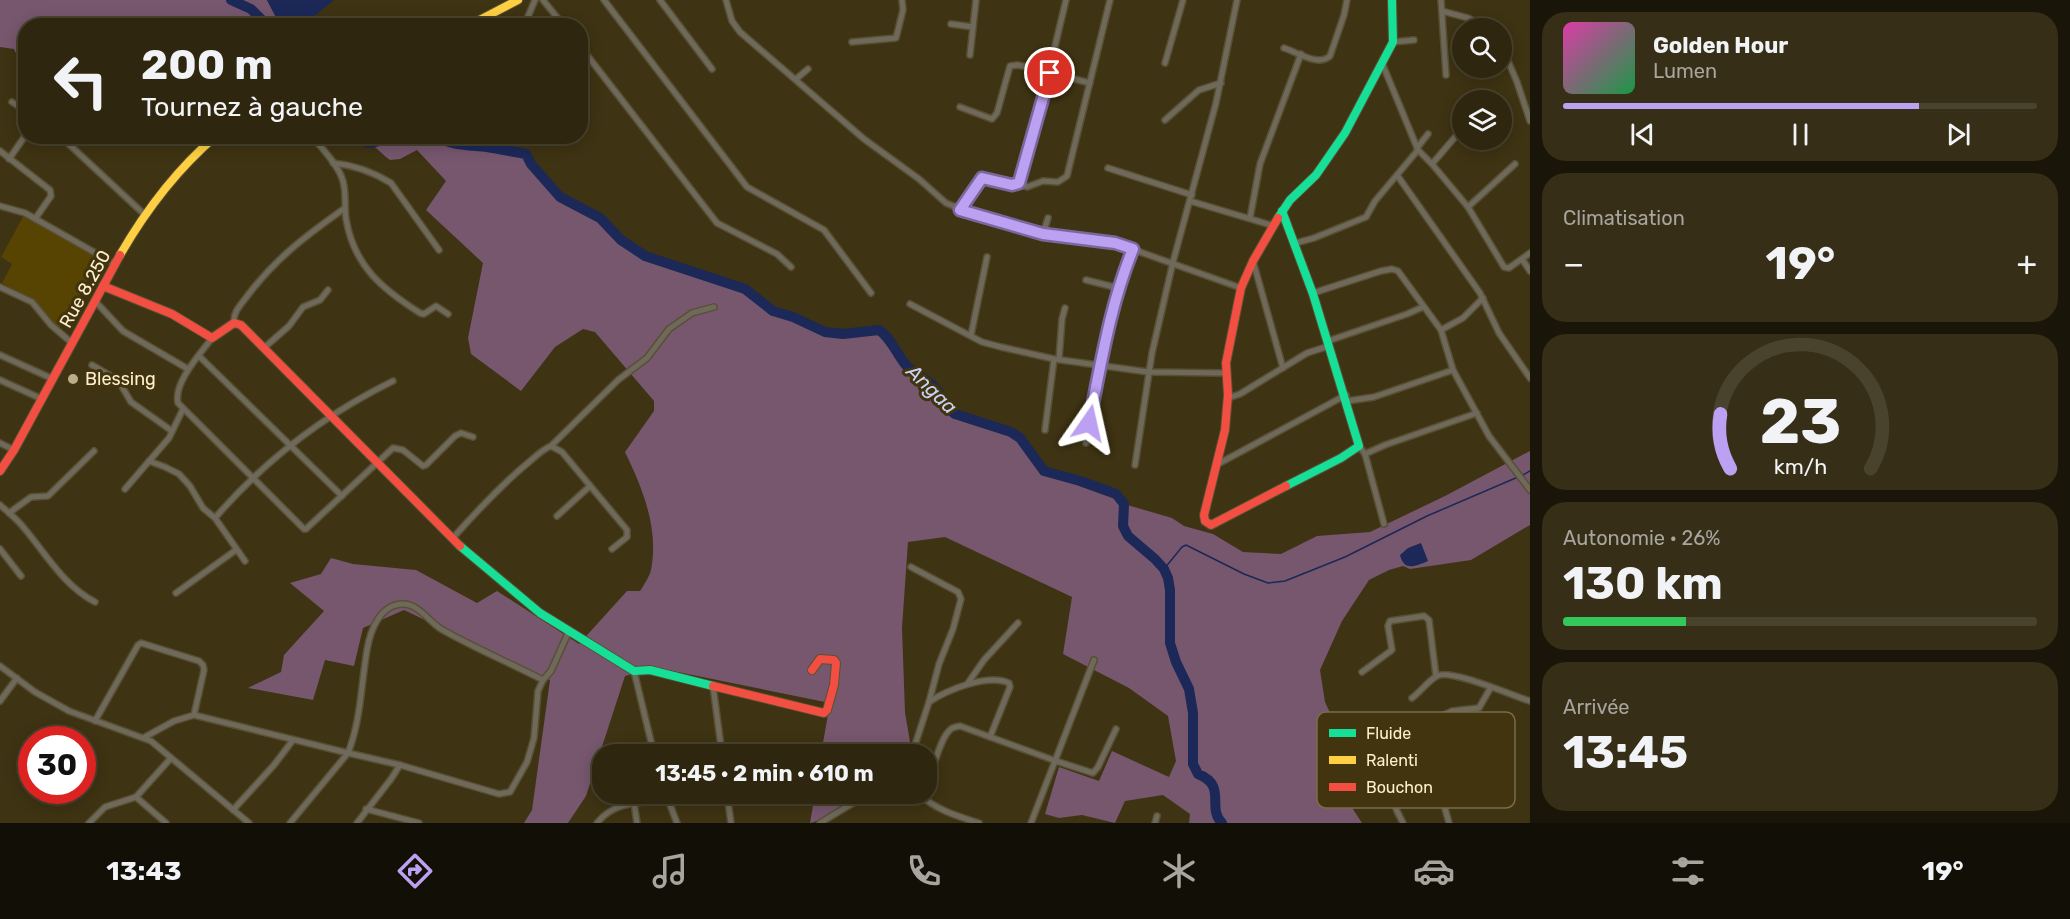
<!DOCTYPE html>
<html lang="fr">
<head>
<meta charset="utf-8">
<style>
  :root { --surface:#2e260e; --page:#362e17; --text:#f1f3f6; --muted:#a7a59e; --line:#49432e; --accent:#bca0f2 }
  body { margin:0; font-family:Rubik,sans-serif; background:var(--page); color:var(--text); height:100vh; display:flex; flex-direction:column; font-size:22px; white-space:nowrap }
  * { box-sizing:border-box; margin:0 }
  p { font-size:20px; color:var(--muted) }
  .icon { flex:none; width:33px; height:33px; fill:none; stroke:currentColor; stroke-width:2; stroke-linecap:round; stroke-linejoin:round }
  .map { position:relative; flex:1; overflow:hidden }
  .drawer { display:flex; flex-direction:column; gap:12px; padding:12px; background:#191508; width:540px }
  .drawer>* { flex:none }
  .top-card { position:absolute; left:18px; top:18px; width:570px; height:126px; border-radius:24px; box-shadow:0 3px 15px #0003,0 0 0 2px var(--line); background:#2e260e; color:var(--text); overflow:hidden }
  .fabs { position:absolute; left:1452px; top:18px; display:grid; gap:12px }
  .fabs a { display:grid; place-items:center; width:60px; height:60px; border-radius:50%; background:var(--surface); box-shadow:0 3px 15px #0003,0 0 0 2px var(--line); font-size:30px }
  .speed { position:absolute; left:18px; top:726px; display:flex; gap:12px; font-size:30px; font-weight:700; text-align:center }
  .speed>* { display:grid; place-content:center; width:78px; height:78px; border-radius:50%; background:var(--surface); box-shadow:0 3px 15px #0003,0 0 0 2px var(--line); line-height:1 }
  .speed .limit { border:9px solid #d22; background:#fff; color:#111 }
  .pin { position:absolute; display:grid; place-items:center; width:51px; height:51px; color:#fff; margin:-26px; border:3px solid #fff; border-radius:50%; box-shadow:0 2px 6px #0007 }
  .me { position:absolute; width:66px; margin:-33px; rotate:11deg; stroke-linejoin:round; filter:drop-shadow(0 0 4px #0008) }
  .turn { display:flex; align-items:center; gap:21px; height:126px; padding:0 24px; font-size:27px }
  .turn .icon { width:78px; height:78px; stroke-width:2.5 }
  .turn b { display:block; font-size:42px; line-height:51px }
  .big { font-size:45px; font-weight:700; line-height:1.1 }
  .drawer .card { flex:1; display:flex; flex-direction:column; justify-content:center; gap:9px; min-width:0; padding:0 21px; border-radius:24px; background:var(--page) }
  .drawer .dial { align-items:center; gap:0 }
  .dial svg { height:156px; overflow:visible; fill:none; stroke:var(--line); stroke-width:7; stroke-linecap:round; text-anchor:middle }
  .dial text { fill:var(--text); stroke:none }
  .song { display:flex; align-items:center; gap:18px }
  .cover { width:72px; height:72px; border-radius:9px; background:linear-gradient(135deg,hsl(320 70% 55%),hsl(140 70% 35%)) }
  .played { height:6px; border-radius:3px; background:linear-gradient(90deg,var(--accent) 75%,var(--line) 75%) }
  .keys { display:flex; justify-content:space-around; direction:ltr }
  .heat { display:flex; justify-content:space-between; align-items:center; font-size:33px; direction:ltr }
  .charge { height:9px; border-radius:4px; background:linear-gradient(90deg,#34c759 26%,var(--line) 0) }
  .trip { position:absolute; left:592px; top:744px; width:345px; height:60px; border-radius:24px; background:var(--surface); box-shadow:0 3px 15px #0003,0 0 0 2px var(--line); font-weight:700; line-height:60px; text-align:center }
  .tabs { display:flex; height:96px; justify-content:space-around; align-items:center; background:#120f06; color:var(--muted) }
  .tabs .icon { width:42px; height:42px }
  .tabs .on { color:var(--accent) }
  .tabs b { font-size:27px; color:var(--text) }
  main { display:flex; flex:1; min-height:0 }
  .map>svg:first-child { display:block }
</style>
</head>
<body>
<main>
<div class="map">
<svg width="1530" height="823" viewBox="0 0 1530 823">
  <rect width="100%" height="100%" fill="#3e3312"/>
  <!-- built -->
  <path fill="#574302" d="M24,215L100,258L69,314L58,330L34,301L2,283L12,264L1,257Z"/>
  <!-- green -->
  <g fill="#76576e">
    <path d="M0,0H267L280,25L26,26L25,72L14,49L0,47Z"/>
    <path d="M453,136L455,139L460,137H467L470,140L473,138C484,152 510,151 526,154L531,164L560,197L600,218L621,240L645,256L745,289L773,310L793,317L825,332L844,334L879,330L886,335L907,366L928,380L936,388L950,411L963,418L1011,432L1020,438L1044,471L1080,481L1116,494L1124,504L1172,518L1184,526L1213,534L1243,552L1281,554L1317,536L1370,532L1445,496L1530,451V525L1471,560L1410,569L1403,566L1389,570L1369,580L1342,621L1320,670L1325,702L1347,749V800L1362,823H1189L1190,814L1163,795L1125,801L1115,823L1082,815L1059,818L1045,814L1059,767L1099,781L1112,751L1169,777L1176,761L1168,716L1129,688L1063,654L1072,597L945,537L908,542L902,628L905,712L912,754H821L830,703L658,668L625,676L586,796L568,823H524L532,810L550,680L404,610L363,628L354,666L325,660L313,700L248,688L281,672L284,655L324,611L290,583L321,574L331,558L353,564L416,570L477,603L497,591L579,644L627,591H640C644,585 649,577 651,570C659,529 643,489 625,452L654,411V401L595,332L583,329L555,347L521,391L471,354L468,338L483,263L426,210L446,181L417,150L400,159L390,160C375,149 373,139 353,144L344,137Z"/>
    <path d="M815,794H862C849,799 819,823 810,823Z"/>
  </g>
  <!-- water -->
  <g fill="#1c2858">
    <path d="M267,0H334L312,18L311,26L280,25Z"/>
    <path d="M1421,543L1428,561C1416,566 1404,572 1400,555L1408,548Z"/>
  </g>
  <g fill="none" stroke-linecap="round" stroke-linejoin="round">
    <!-- stream -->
    <g stroke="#1c2858" stroke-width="1.5">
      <path d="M1523,475L1530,471"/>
      <path d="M1164,569L1182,547L1186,545L1244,574L1268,583L1285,581L1345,557L1427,516L1518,477"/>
    </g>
    <!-- river -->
    <g stroke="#1c2858" stroke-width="10">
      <path d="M231,0L251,9L268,26"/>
      <path d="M357,136C363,144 370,144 379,141L380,136"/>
      <path d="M435,136C452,146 468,145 487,147C500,149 514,152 526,154L531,164L560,197L600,218L621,240L645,256L745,289L773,311L793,317L825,332L843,334L879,330C891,338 896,353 905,364C913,374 927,377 935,388C943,396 946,408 955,414L1011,432L1020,438L1044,471L1080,481L1116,494L1124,504L1123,526L1128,536L1155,559L1164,569L1168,578L1170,590V643L1176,662L1189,689L1193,713V764L1198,774C1228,786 1206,807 1222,823"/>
    </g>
    <defs>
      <g id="street">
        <path d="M543,0L564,26"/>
        <path d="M604,0L747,187L824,230L871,293"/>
        <path d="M660,0L712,69"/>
        <path d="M726,0L732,21L740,32L864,139L919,179L946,203L980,217L1043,234L1115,243L1241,288"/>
        <path d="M1441,0L1446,75"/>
        <path d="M1442,11L1468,18L1488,28"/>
        <path d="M951,24L973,27"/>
        <path d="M524,26L535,0"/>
        <path d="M852,42L896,38L903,10L902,0"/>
        <path d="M1393,42L1414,40"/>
        <path d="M580,46L717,223L777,254L791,267"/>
        <path d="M1502,47L1517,82L1530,121"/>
        <path d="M1284,48C1297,52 1318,67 1330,56L1344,15L1347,0"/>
        <path d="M970,55L976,0"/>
        <path d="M1165,63L1183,0"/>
        <path d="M1382,63L1418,150L1432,164L1468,207L1504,267L1509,268L1530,253"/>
        <path d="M1050,73L1090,83"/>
        <path d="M796,79L808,69"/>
        <path d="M12,102L26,111"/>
        <path d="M960,107L992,119L997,113L1010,66L1017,65L1050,71"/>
        <path d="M1165,120L1199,90L1221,83"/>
        <path d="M60,136L145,215"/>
        <path d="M312,136C322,149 336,162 342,178C347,190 344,206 346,219C354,266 382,289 420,313L424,314L436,306L448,314"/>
        <path d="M1417,148L1428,134"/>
        <path d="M0,151L50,190L51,196L35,219"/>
        <path d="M9,159L25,136L20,123"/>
        <path d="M333,163C354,165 373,172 391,183L439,250"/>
        <path d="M1432,164L1462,129"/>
        <path d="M1108,168L1192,195"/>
        <path d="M1397,175L1480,293L1499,333L1530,378"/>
        <path d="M1019,183L1036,126L1066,0"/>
        <path d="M1190,201L1274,226"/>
        <path d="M0,206L25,213L115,264"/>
        <path d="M1468,207L1515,164"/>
        <path d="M960,210L982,178L1013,185L1019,183L1027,187L1043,181L1058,182L1067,176L1110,0"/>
        <path d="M1250,218L1260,164L1301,54"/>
        <path d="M1043,234L1048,218"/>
        <path d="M1296,243L1314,238L1366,217L1375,201L1418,150"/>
        <path d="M1522,259L1530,271"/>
        <path d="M1253,261L1283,368"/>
        <path d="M1086,280L1118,288"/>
        <path d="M0,287L32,302L51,325L72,343"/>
        <path d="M1313,293L1381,271L1392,269L1398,271L1441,330L1453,370L1489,436L1530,490"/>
        <path d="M95,301L123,331L188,369"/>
        <path d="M910,304L982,342L1001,347L1054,359L1148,372L1225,373"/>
        <path d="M234,323C233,311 241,305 248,295C277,257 307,235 345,208"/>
        <path d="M1441,330L1463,318L1483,298"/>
        <path d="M971,335L987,257"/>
        <path d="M212,338C201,353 173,383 178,403L304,529H306L393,448L403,450L423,466L426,465L455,436L461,433L473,437"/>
        <path d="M1328,341L1407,314L1423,307"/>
        <path d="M265,347L289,326L303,307L320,300L328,290"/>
        <path d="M0,355L53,379"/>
        <path d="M199,356L342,496"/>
        <path d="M1059,359L1062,319L1065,308"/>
        <path d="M92,365L114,378L121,385L131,402L172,431"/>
        <path d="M0,380L42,399"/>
        <path d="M1228,398L1240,394L1307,353L1329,346"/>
        <path d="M1347,401L1374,397L1453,370"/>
        <path d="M1045,430L1054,359"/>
        <path d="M0,443L14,450"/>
        <path d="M1086,443C1099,377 1107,311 1133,249"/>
        <path d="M551,446L618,380L647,358L669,329L692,313L714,307"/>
        <path d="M1359,446L1365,454L1385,445L1477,413"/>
        <path d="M1365,454L1384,524"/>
        <path d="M149,461L165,467L179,474L190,486L203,508L215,518L245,561"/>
        <path d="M1218,464L1346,395"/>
        <path d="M1135,465L1152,353L1173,262L1216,103L1237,0"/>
        <path d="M125,489L169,438L183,409"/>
        <path d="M0,505C8,512 17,519 24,528C46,554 63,585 95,602"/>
        <path d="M9,513L31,497L48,496L94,451"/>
        <path d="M557,516L590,486"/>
        <path d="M215,518C264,461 326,414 393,381"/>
        <path d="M452,539C476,512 501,485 529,462C536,456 543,449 551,446L562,452L627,530V537L612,549"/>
        <path d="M0,549L21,576"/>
        <path d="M911,567L958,592L961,599L953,629L939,664L929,702L912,754"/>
        <path d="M176,593L236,550"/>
        <path d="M0,666L35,692L69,711L151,741L249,823"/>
        <path d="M634,671L654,754"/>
        <path d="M1362,672L1392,650L1388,626L1390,621L1424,616L1429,620L1436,676"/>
        <path d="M543,680C510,663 472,647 441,629C428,621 419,604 403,604C380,604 370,631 367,650C361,685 361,720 348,753L400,765L499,794L510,792L527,762L534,738L538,691L543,680L551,671L569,631"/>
        <path d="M968,683L984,660L1018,623"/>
        <path d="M713,686L722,754"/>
        <path d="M1412,698C1420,692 1428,681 1437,676C1450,668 1513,696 1530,701"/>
        <path d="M0,701L17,678"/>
        <path d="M929,702C947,690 988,673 1009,683L1010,687L990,737"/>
        <path d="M95,721L138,645L141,643L199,661L203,665L204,670L194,715"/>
        <path d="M1428,721L1438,759L1444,805L1449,823"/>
        <path d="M145,737L174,721L194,715L348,753L290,823"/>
        <path d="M927,784C933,771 940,737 951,729C953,727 957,727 960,726L1056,761L1093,773L1098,767L1116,729"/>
        <path d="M666,794L677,823"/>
        <path d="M727,794L731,823"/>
        <path d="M919,794C936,810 957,816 979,823"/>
        <path d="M136,797L166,823"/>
        <path d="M634,803L637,823"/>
        <path d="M366,809L419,823"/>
        <path d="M233,810L274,765L293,740"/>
        <path d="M89,823L105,807L136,797L171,758"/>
        <path d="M357,823L391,779L400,765"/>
        <path d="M597,823C616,799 641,805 668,798"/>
        <path d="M820,823L858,800L887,794"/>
        <path d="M1031,823L1094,660"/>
        <path d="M1155,823L1157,816"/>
        <path d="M1403,823L1397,811L1385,777L1386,766L1409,735L1419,727L1452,711L1479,708L1491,687"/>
      </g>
      <g id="fast">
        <path d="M1282,211L1313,294L1359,446L1341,458L1286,486"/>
        <path d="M1278,218L1290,200L1316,175L1345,133L1393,42L1392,0"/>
        <path d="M460,546L540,613L634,671L650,670L713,686"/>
      </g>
      <g id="slow">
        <path d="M468,26L518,0"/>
        <path d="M120,255C146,210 176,170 216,136"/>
      </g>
      <g id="jam">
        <path d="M1278,218L1253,261L1241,288L1226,363L1228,395L1225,430L1204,515L1205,521L1211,525L1286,486"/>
        <path d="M103,286L172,314L212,338L234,323L241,325L460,546"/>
        <path d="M0,471L14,450L120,255"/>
        <path d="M713,686L824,713L827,710L834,685L836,663L834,660L820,659L812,670"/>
      </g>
    </defs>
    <!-- street casing -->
    <use href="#street" stroke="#595033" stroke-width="8"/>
    <!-- fast casing -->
    <use href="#fast" stroke="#595033" stroke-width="10"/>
    <!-- slow casing -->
    <use href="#slow" stroke="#595033" stroke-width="10"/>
    <!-- jam casing -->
    <use href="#jam" stroke="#595033" stroke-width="10"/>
    <!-- street -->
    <use href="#street" stroke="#6e695b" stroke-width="5"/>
    <!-- fast -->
    <use href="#fast" stroke="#16e098" stroke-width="8"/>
    <!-- slow -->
    <use href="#slow" stroke="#ffcf43" stroke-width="8"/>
    <!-- jam -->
    <use href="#jam" stroke="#f24e42" stroke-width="8"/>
  </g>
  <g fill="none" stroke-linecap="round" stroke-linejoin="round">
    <defs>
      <path id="route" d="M1050,73L1019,183L1012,185L982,178L960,210L1043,234L1115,243L1133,249C1110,305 1101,364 1089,423"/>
    </defs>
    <!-- route casing -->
    <use href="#route" stroke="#7a689d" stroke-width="15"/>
    <!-- route -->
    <use href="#route" stroke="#bca0f2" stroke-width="10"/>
  </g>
  <!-- markers -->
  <circle fill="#bbae8c" stroke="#41340e" stroke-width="2" cx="73" cy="379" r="6"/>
  <g text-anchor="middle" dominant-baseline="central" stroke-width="6" stroke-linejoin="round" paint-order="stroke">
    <!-- street labels -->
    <g font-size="18" fill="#fef0ce" stroke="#41340e">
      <text transform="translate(85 289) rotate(-61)">Rue 8.250</text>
    </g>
    <!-- poi labels -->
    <g font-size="18" fill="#fef0ce" stroke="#41340e" text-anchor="start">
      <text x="85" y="379">Blessing</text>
    </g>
    <!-- water labels -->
    <g font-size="20" font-style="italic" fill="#c5d3f7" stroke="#41340e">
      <text transform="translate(932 389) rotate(44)">Angaa</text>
    </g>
  </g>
  <!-- legend -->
  <rect x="1317" y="712" width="198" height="96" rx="9" fill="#41340e" stroke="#7a6c48" stroke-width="1.5"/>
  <rect x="1329" y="729" width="27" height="8" fill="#16e098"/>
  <rect x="1329" y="756" width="27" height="8" fill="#ffcf43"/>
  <rect x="1329" y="783" width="27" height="8" fill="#f24e42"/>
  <g font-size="16" fill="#fef0ce">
    <text x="1366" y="739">Fluide</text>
    <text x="1366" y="766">Ralenti</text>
    <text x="1366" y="793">Bouchon</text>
  </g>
</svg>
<div class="fabs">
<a><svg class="icon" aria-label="search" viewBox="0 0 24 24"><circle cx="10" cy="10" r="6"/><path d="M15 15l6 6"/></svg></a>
<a><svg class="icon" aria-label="layers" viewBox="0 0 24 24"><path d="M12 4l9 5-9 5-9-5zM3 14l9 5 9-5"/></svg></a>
</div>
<div class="speed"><div class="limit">30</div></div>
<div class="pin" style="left:1050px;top:73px;background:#d93025"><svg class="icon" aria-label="arrive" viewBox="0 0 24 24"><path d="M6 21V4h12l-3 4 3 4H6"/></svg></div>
<svg class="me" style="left:1089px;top:423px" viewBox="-20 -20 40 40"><path d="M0-17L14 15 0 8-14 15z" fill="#bca0f2" stroke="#fff" stroke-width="4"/></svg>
<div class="trip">13:45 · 2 min · 610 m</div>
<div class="top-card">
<div class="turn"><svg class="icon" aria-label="left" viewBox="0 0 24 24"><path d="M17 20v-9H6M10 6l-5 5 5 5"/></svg><div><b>200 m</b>Tournez à gauche</div></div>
</div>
</div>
<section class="drawer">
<div class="card">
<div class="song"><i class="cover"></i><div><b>Golden Hour</b><p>Lumen</p></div></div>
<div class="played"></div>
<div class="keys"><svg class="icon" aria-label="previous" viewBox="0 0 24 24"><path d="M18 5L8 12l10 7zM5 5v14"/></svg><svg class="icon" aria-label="pause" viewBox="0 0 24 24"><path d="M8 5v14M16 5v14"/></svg><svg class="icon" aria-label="next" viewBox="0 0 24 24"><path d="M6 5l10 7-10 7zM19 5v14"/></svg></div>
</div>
<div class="card"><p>Climatisation</p>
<div class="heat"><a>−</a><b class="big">19°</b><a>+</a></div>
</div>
<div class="card dial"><svg viewBox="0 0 100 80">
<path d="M14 69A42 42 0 1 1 86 69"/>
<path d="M14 69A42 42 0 0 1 9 41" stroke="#bca0f2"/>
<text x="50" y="56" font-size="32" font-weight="700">23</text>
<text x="50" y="72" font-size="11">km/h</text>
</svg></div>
<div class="card"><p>Autonomie · 26%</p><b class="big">130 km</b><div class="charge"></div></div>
<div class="card"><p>Arrivée</p><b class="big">13:45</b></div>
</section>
</main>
<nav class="tabs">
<b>13:43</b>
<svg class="icon on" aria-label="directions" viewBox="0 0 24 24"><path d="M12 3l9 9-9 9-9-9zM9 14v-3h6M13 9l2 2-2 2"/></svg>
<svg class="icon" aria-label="music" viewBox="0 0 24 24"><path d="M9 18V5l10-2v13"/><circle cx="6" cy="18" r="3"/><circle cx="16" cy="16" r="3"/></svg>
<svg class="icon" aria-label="phone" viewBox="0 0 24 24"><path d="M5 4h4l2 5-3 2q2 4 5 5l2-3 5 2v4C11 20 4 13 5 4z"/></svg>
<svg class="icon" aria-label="climate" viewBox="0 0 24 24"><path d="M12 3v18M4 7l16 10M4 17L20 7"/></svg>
<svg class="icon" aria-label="car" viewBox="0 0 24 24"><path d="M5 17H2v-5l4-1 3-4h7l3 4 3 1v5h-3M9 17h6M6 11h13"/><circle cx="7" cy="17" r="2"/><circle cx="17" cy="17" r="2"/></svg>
<svg class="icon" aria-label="filters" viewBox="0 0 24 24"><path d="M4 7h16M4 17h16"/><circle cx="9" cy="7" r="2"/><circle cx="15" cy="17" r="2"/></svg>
<b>19°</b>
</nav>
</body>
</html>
